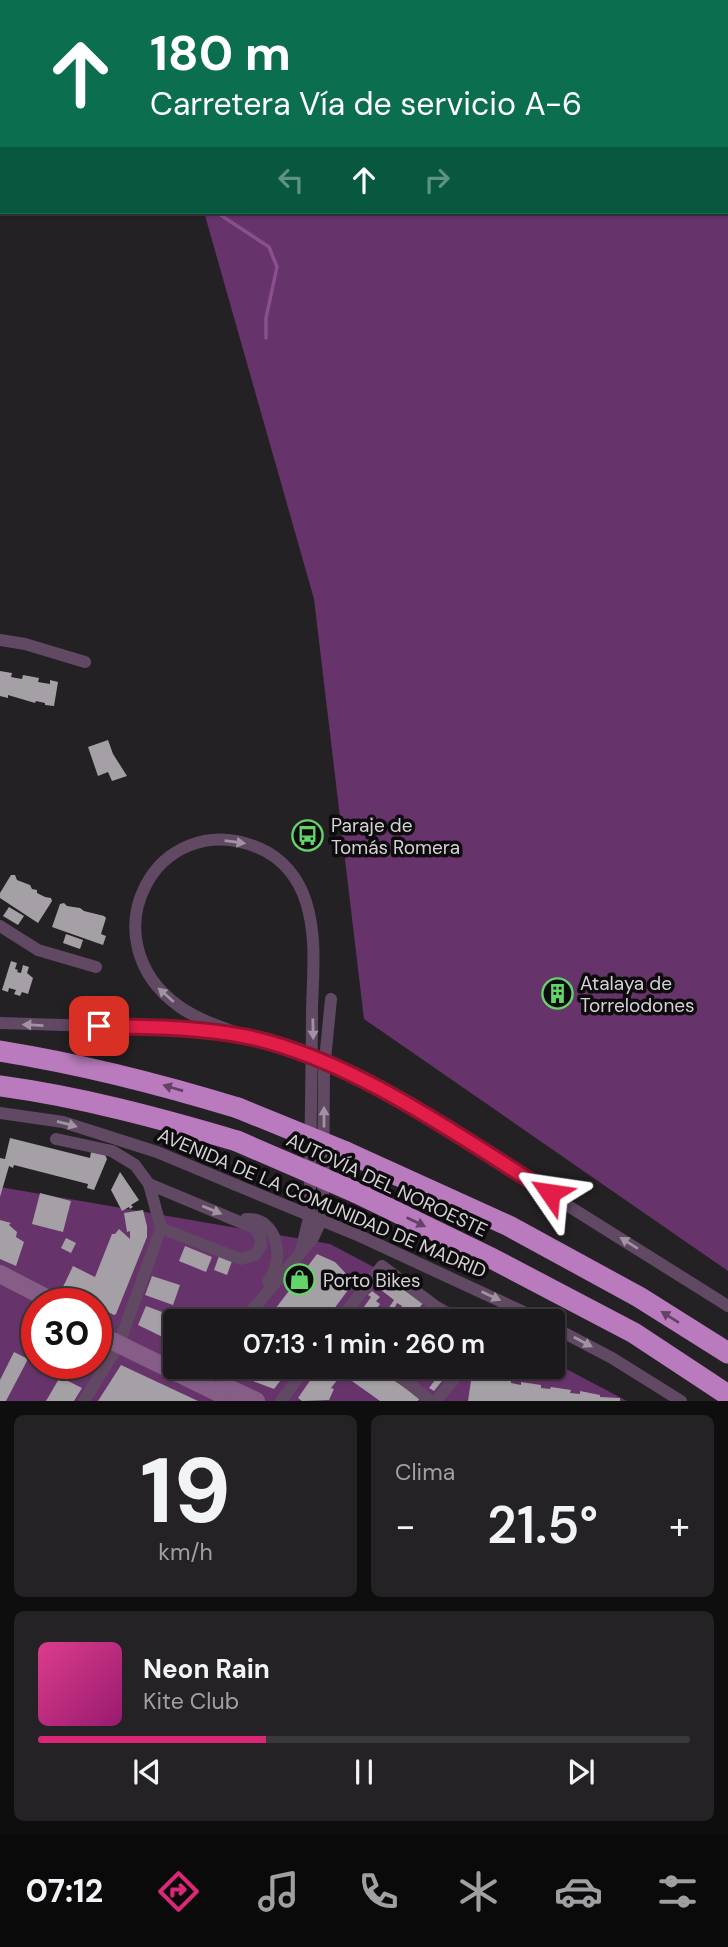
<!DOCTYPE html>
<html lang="es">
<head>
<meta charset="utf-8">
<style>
  :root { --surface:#1b191b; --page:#242224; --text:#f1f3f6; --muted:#a0a0a3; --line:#39383a; --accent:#db2777 }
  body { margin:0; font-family:"DM Sans",sans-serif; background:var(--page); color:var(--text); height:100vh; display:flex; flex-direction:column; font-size:26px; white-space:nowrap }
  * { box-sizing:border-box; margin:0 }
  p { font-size:23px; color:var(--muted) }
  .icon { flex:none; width:38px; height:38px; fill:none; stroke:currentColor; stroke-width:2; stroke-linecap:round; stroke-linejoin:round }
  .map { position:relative; height:1401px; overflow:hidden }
  .drawer { display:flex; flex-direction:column; gap:14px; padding:14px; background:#0f0e0f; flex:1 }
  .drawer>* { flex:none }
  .guide { position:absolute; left:0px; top:0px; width:728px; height:214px; box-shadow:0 2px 5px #0004,0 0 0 2px var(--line); background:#0b6e4f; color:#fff; overflow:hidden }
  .speed { position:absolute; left:21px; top:1288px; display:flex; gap:14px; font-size:35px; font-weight:700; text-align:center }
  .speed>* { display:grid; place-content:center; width:91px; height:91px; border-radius:50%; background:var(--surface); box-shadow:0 2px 5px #0004,0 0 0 2px var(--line); line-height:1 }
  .speed .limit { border:10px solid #d22; background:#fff; color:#111 }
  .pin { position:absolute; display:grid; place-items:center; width:60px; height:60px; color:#fff; margin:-30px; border-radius:14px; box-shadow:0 4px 10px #0006 }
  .me { position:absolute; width:77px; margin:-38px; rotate:302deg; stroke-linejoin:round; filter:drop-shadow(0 0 5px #0008) }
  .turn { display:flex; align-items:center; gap:24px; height:147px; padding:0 35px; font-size:32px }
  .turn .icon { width:91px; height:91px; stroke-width:2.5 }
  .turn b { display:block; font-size:49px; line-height:60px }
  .lanes { display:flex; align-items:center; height:66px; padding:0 35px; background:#0003; justify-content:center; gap:35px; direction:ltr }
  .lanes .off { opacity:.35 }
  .big { font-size:52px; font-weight:600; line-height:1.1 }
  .drawer .card { flex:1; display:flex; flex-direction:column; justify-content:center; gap:10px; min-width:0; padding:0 24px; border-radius:10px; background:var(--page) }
  .drawer .dial { align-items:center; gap:0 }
  .dial b { font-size:91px; line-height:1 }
  .song { display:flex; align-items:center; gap:21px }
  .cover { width:84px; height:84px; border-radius:10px; background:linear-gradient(135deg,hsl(330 70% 55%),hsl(320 70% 35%)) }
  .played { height:7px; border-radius:4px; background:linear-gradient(90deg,var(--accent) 35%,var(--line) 35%) }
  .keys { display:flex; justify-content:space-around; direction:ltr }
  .heat { display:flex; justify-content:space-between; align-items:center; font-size:38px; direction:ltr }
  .drawer .tiles { flex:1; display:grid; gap:14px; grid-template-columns:1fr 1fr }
  .card:last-child { grid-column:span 2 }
  .trip { position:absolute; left:163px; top:1309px; width:402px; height:70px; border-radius:7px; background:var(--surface); box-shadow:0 2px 5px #0004,0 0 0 2px var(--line); font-weight:600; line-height:70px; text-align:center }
  .menu { display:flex; height:112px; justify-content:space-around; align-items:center; background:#0b0a0b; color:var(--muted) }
  .menu .icon { width:49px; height:49px }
  .menu .current { color:var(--accent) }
  .menu b { font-size:32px; color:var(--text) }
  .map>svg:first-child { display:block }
</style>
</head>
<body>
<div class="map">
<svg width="728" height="1401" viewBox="0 0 728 1401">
  <rect width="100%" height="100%" fill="#242124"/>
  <!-- green -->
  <g fill="#66336a" fill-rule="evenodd">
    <path d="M144,0H728V1271L364,1019L314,599L204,212H726V2Z"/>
    <path d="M0,1187L330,1244L476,1321H175V1367H553V1362L627,1401H0ZM37,1304H96V1363H37Z"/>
  </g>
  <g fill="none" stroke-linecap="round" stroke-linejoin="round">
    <!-- stream -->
    <g stroke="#8a4f8e" stroke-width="3.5">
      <path d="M135,0V2"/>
      <path d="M216,212L269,247L277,267L266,318V338"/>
    </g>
  </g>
  <!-- building -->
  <g fill="#a5a0a5">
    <path d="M0,671L12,673L11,677L16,678L22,679L23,675L39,678L38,682L50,684V680L58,682L54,706L45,705V703L36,701L35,703L8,695V698L0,696Z"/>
    <path d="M108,740L113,754L127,776L112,781L108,772L98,776L88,747Z"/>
    <path d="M11,875H15L17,880L30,885L32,889L37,890V893L45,897L51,898L52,901L38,923L0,898V893Z"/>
    <path d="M64,903L67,906L80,908L84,911L104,916L106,918L101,934L106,936L103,945L52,927L60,904Z"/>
    <path d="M9,907L24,916L18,925L3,916Z"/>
    <path d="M66,934L83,940L80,949L63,943Z"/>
    <path d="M11,961L17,963L15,969L18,970L17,972L21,973L23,965L29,967L27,973L33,978L28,994L22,992L20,996L14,994L16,990L9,988L8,992L2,990Z"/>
    <path d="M10,1138L90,1158L91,1152L105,1155L107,1159L94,1190L87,1188L88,1184L14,1165L13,1168L9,1166L0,1197V1158L5,1159Z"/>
    <path d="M120,1172L139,1200L131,1205L133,1207L130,1209L129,1207L122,1211L111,1190Z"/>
    <path d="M40,1193L71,1201L63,1232L32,1224Z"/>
    <path d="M143,1210L147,1226V1237L116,1314L114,1315L96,1306V1304L62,1289L73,1266L95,1277L112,1234H115L119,1229L130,1239V1231L127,1232L124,1213Z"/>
    <path d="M0,1220L11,1223L9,1225L17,1232L16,1237L24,1242L16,1266L0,1259Z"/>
    <path d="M66,1238L76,1243L71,1253L61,1248Z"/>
    <path d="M185,1246L212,1257L206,1272L179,1261Z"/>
    <path d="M317,1254L335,1262L354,1282L325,1321H266Z"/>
    <path d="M219,1256L232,1261L227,1275L214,1270Z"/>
    <path d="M152,1276L180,1285L173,1305L145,1295Z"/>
    <path d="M389,1279L423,1303L409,1321H402L406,1309L401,1313L399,1311L402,1306L397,1303L395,1307L400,1310L396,1315L399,1317L396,1321H354L371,1297L368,1295L372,1291L380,1297L376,1301L380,1304L371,1317L376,1320L383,1311L392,1316L394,1314L388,1309L394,1300L381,1290Z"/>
    <path d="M146,1306L186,1321H175V1343L138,1325Z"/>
    <path d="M14,1352L28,1359L6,1401H0V1380Z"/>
    <path d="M121,1365L136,1372L198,1401H98Z"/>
    <path d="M239,1367H291L274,1389L253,1381Z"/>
    <path d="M315,1367H374L420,1398L418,1401H380L342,1374L331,1388L334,1389L329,1400L302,1401L298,1398L309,1382L313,1375L311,1373Z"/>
    <path d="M416,1367H445L437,1377L442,1381L434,1391L429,1388L435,1380Z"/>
    <path d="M472,1374L491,1380V1377L511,1380V1383L521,1385V1382L541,1385V1388L550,1389L551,1387L571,1390L570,1393L580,1394V1391L600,1395V1397L620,1398V1401H468Z"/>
    <path d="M60,1377L82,1388L74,1401H46Z"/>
  </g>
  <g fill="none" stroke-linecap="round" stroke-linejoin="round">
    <!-- street -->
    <g stroke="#614863" stroke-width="12">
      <path d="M0,640L25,644L85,662"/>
      <path d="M0,926L38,950L96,967"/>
      <path d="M0,1023L193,1029L227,1034"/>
      <path d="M248,1037C225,1028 200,1021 180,1007C85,940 156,805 259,848C283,858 299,879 306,902C317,936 313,973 312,1008C312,1072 310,1136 310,1200L309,1218L301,1251"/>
      <path d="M404,1103L728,1306"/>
      <path d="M0,1113L63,1122L157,1152L236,1185"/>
      <path d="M56,1139L112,1151L135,1165L149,1184L161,1228L119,1344L84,1401"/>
      <path d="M149,1184L254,1228L260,1235L261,1246L255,1255L240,1259L161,1228"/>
      <path d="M246,1219C279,1217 285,1261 268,1281"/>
      <path d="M362,1237L543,1321"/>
      <path d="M243,1321L313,1238L320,1223L323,1205L324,1070L331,999"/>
      <path d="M339,1321L382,1266L455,1321"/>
      <path d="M553,1327L612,1358L681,1401"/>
      <path d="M388,1367L431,1401"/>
      <path d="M195,1382L205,1367"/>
      <path d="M281,1401L306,1367"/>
      <path d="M436,1401L464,1367"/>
    </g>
    <!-- secondary -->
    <g stroke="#855d87" stroke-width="18">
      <path d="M0,1274L58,1304"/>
      <path d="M96,1333L235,1401"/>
      <path d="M224,1386L256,1401"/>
    </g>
    <!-- highway -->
    <g stroke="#b97bbd" stroke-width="21">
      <path d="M0,1051C81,1064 160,1084 238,1108"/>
      <path d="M0,1086C81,1097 159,1118 237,1141"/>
      <path d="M346,1152L509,1226L639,1297L728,1353"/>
      <path d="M355,1192L493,1259L634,1333L728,1395"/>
    </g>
    <!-- street-bridge -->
    <g stroke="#614863" stroke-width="12">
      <path d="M248,1037C306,1053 351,1074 404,1103"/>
      <path d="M236,1185L362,1237"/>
    </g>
    <!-- highway-bridge -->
    <g stroke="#b97bbd" stroke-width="21">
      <path d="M238,1108L346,1152"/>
      <path d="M237,1141L355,1192"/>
    </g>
  </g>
  <!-- one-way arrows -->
  <defs><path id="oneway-solid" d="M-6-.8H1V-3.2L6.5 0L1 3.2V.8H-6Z" transform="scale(1.75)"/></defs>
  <g fill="#a094a1">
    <use href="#oneway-solid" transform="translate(235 842) rotate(7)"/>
    <use href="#oneway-solid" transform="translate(166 995) rotate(-138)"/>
    <use href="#oneway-solid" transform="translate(33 1025) rotate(-177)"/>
    <use href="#oneway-solid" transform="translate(313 1029) rotate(89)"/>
    <use href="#oneway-solid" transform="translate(324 1117) rotate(-90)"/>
    <use href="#oneway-solid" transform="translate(67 1124) rotate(15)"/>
    <use href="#oneway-solid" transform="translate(212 1210) rotate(22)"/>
    <use href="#oneway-solid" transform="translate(629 1243) rotate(-148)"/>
    <use href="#oneway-solid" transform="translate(491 1296) rotate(25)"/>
    <use href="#oneway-solid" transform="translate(583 1342) rotate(28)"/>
  </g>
  <g fill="#634365">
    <use href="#oneway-solid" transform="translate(173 1088) rotate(-164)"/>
    <use href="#oneway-solid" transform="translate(416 1222) rotate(26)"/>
    <use href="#oneway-solid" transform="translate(670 1317) rotate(-148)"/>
  </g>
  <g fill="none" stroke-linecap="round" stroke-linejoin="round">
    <defs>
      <path id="route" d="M99,1026C149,1027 199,1027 248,1037C352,1059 460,1137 550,1193"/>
    </defs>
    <!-- route casing -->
    <use href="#route" stroke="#92132f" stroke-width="18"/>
    <!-- route -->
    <use href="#route" stroke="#e11d48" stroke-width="12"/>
  </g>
  <!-- icons -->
  <defs>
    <symbol id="bus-ring" viewBox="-11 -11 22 22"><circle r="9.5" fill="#0d0b0d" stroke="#62d469" stroke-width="1.5"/><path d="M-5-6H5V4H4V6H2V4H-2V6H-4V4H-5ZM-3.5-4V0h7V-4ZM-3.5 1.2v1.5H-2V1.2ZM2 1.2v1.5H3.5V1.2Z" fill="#62d469"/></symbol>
    <symbol id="building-ring" viewBox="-11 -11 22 22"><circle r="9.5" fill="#0d0b0d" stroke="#62d469" stroke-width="1.5"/><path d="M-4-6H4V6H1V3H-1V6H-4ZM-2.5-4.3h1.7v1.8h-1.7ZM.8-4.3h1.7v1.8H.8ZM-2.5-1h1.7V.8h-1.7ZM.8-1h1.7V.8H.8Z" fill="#62d469"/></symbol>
    <symbol id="shop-ring" viewBox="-11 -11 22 22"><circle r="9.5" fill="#0d0b0d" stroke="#62d469" stroke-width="1.5"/><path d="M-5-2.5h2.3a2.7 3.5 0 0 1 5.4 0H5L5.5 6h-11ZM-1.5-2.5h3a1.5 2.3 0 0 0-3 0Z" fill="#62d469"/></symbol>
  </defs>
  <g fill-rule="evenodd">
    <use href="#bus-ring" x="290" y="818" width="35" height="35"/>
    <use href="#building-ring" x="540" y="976" width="35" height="35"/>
    <use href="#shop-ring" x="282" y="1262" width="35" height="35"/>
  </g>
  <g text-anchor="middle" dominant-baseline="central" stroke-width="7" stroke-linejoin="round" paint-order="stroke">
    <!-- poi labels -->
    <g font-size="19" fill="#d4d2d4" stroke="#0d0b0d" text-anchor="start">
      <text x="331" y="825">Paraje de<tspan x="331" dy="22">Tomás Romera</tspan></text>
      <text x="580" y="983">Atalaya de<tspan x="580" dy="22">Torrelodones</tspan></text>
      <text x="323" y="1280">Porto Bikes</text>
    </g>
    <!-- street labels -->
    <g font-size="19" fill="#d4d2d4" stroke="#0d0b0d">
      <text transform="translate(387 1185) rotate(25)">AUTOVÍA DEL NOROESTE</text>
      <text transform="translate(322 1203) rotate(23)">AVENIDA DE LA COMUNIDAD DE MADRID</text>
    </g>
  </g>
</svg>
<div class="speed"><div class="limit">30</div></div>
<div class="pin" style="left:99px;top:1026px;background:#d93025"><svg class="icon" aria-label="arrive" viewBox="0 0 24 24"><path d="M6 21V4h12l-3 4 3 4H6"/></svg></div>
<svg class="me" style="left:550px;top:1193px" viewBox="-20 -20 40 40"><path d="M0-17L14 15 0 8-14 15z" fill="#e11d48" stroke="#fff" stroke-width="4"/></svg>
<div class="trip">07:13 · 1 min · 260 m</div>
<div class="guide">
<div class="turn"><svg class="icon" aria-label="ahead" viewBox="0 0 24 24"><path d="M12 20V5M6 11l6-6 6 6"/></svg><div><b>180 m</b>Carretera Vía de servicio A-6</div></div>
<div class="lanes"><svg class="icon off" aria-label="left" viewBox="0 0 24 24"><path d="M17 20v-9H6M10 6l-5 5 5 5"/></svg><svg class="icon" aria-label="ahead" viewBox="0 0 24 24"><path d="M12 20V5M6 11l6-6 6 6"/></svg><svg class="icon off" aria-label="right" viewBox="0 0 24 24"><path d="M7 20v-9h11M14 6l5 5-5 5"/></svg></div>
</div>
</div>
<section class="drawer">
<div class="tiles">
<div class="card dial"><b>19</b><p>km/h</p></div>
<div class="card"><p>Clima</p>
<div class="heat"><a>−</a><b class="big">21.5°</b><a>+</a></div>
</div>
<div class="card">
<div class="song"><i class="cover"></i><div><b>Neon Rain</b><p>Kite Club</p></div></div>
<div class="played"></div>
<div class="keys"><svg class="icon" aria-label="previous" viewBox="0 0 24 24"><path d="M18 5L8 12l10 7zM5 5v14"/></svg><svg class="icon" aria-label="pause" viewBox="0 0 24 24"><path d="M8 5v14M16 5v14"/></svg><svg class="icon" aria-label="next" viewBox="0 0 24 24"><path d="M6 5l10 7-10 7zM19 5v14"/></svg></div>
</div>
</div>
</section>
<nav class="menu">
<b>07:12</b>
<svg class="icon current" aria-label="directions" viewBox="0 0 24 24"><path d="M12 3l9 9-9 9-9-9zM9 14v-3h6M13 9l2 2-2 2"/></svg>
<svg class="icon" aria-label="music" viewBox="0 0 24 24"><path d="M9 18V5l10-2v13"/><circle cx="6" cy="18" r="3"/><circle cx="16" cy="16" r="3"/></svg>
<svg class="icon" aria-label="phone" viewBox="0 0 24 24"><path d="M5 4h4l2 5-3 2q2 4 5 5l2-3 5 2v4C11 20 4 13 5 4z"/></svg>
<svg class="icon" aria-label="climate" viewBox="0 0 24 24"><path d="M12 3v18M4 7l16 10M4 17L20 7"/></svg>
<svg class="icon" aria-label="car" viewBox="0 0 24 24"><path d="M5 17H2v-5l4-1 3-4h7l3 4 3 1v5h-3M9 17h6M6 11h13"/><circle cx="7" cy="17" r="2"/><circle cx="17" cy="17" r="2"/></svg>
<svg class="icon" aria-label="filters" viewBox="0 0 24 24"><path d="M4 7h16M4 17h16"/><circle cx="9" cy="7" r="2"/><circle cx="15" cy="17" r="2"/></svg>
</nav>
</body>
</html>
